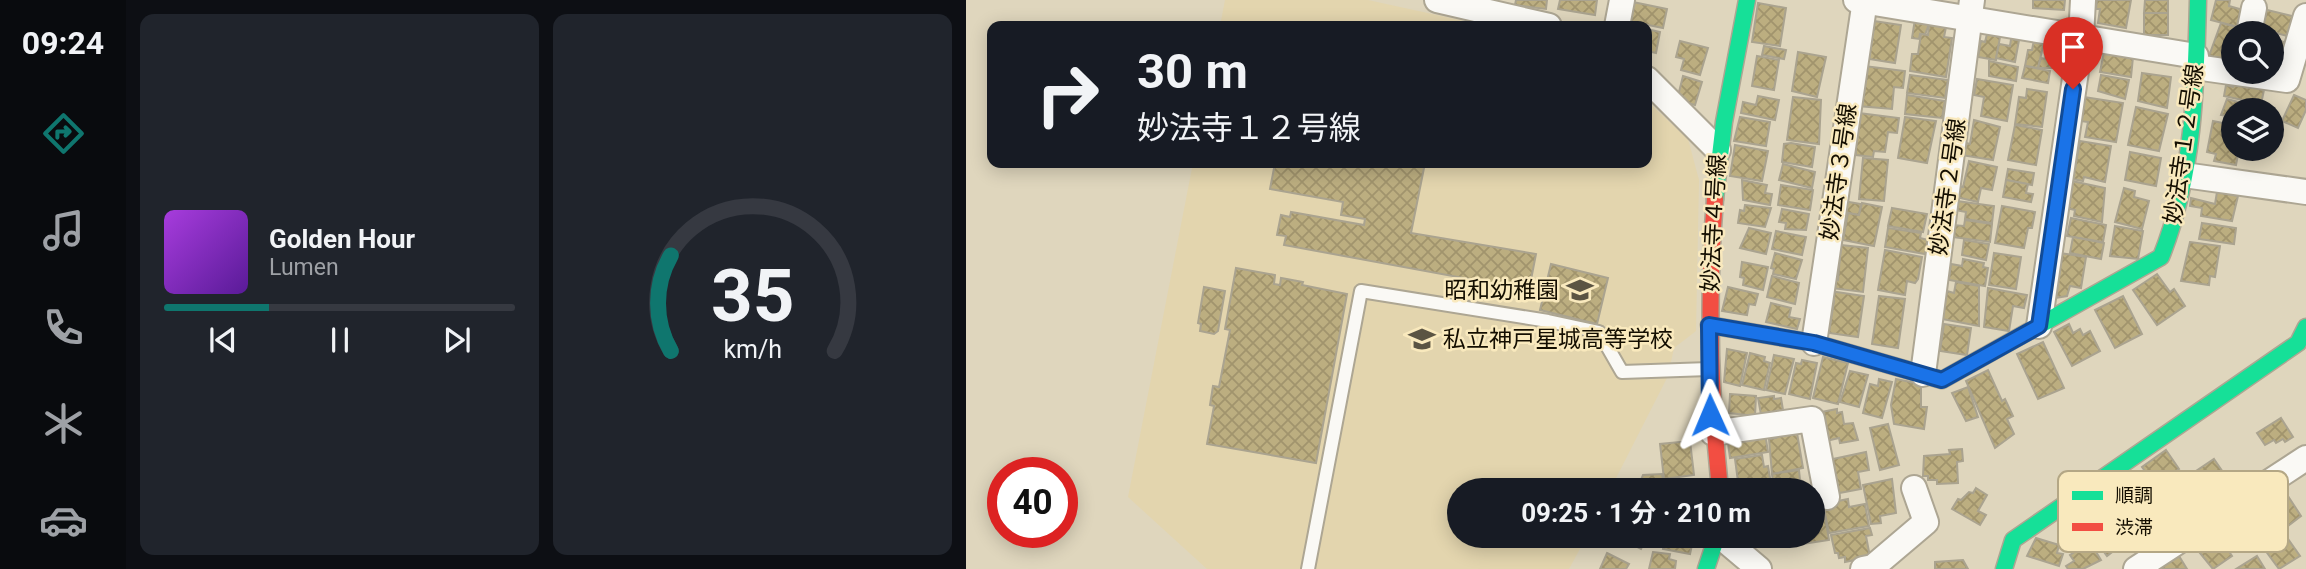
<!DOCTYPE html>
<html lang="ja">
<head>
<meta charset="utf-8">
<style>
  :root { --surface:#171b24; --page:#20242c; --text:#f1f3f6; --muted:#9ea1a6; --line:#363941; --accent:#0f766e }
  body { margin:0; font-family:Roboto,"Noto Sans JP",sans-serif; background:var(--page); color:var(--text); height:100vh; display:flex; flex-direction:column; font-size:26px; white-space:nowrap }
  * { box-sizing:border-box; margin:0 }
  p { font-size:23px; color:var(--muted) }
  .icon { flex:none; width:38px; height:38px; fill:none; stroke:currentColor; stroke-width:2; stroke-linecap:round; stroke-linejoin:round }
  .map { position:relative; flex:1; overflow:hidden }
  .side { display:flex; flex-direction:column; gap:14px; padding:14px; background:#0d0f14; width:840px }
  .side>* { flex:none }
  .hud { position:absolute; left:21px; top:21px; width:665px; height:147px; border-radius:14px; box-shadow:0 4px 18px #0003; background:#171b24; color:var(--text); overflow:hidden }
  .tools { position:absolute; left:1255px; top:21px; display:grid; gap:14px }
  .tools a { display:grid; place-items:center; width:63px; height:63px; border-radius:50%; background:var(--surface); box-shadow:0 4px 18px #0003; font-size:35px }
  .speed { position:absolute; left:21px; top:457px; display:flex; gap:14px; font-size:35px; font-weight:700; text-align:center }
  .speed>* { display:grid; place-content:center; width:91px; height:91px; border-radius:50%; background:var(--surface); box-shadow:0 4px 18px #0003; line-height:1 }
  .speed .limit { border:10px solid #d22; background:#fff; color:#111 }
  .pin { position:absolute; display:grid; place-items:center; width:60px; height:60px; color:#fff; margin:-72px -30px; border-radius:50% 50% 50% 0; rotate:-45deg; box-shadow:0 0 7px #0007 }
  .pin .icon { rotate:45deg }
  .me { position:absolute; width:77px; margin:-38px; rotate:359deg; stroke-linejoin:round; filter:drop-shadow(0 0 5px #0008) }
  .turn { display:flex; align-items:center; gap:24px; height:147px; padding:0 35px; font-size:32px }
  .turn .icon { width:91px; height:91px; stroke-width:2.5 }
  .turn b { display:block; font-size:49px; line-height:60px }
  .side .tile { flex:1; display:flex; flex-direction:column; justify-content:center; gap:10px; min-width:0; padding:0 24px; border-radius:14px; background:var(--page) }
  .side .dial { align-items:center; gap:0 }
  .dial svg { height:182px; overflow:visible; fill:none; stroke:var(--line); stroke-width:7; stroke-linecap:round; text-anchor:middle }
  .dial text { fill:var(--text); stroke:none }
  .song { display:flex; align-items:center; gap:21px }
  .cover { width:84px; height:84px; border-radius:10px; background:linear-gradient(135deg,hsl(280 70% 55%),hsl(270 70% 35%)) }
  .played { height:7px; border-radius:4px; background:linear-gradient(90deg,var(--accent) 30%,var(--line) 30%) }
  .keys { display:flex; justify-content:space-around; direction:ltr }
  .side .tiles { flex:1; display:grid; gap:14px; grid-template-columns:repeat(2,1fr) }
  .trip { position:absolute; left:481px; top:478px; width:378px; height:70px; border-radius:35px; background:var(--surface); box-shadow:0 4px 18px #0003; font-weight:700; line-height:70px; text-align:center }
  main { display:flex; flex:1; min-height:0 }
  .tab-bar { display:flex; flex-direction:column; width:126px; justify-content:space-around; align-items:center; background:#090b0e; color:var(--muted) }
  .tab-bar .icon { width:49px; height:49px }
  .tab-bar .on { color:var(--accent) }
  .tab-bar b { font-size:32px; color:var(--text) }
  .map>svg:first-child { display:block }
</style>
</head>
<body>
<main>
<nav class="tab-bar">
<b>09:24</b>
<svg class="icon on" aria-label="directions" viewBox="0 0 24 24"><path d="M12 3l9 9-9 9-9-9zM9 14v-3h6M13 9l2 2-2 2"/></svg>
<svg class="icon" aria-label="music" viewBox="0 0 24 24"><path d="M9 18V5l10-2v13"/><circle cx="6" cy="18" r="3"/><circle cx="16" cy="16" r="3"/></svg>
<svg class="icon" aria-label="phone" viewBox="0 0 24 24"><path d="M5 4h4l2 5-3 2q2 4 5 5l2-3 5 2v4C11 20 4 13 5 4z"/></svg>
<svg class="icon" aria-label="climate" viewBox="0 0 24 24"><path d="M12 3v18M4 7l16 10M4 17L20 7"/></svg>
<svg class="icon" aria-label="car" viewBox="0 0 24 24"><path d="M5 17H2v-5l4-1 3-4h7l3 4 3 1v5h-3M9 17h6M6 11h13"/><circle cx="7" cy="17" r="2"/><circle cx="17" cy="17" r="2"/></svg>
</nav>
<section class="side">
<div class="tiles">
<div class="tile">
<div class="song"><i class="cover"></i><div><b>Golden Hour</b><p>Lumen</p></div></div>
<div class="played"></div>
<div class="keys"><svg class="icon" aria-label="previous" viewBox="0 0 24 24"><path d="M18 5L8 12l10 7zM5 5v14"/></svg><svg class="icon" aria-label="pause" viewBox="0 0 24 24"><path d="M8 5v14M16 5v14"/></svg><svg class="icon" aria-label="next" viewBox="0 0 24 24"><path d="M6 5l10 7-10 7zM19 5v14"/></svg></div>
</div>
<div class="tile dial"><svg viewBox="0 0 100 80">
<path d="M14 69A42 42 0 1 1 86 69"/>
<path d="M14 69A42 42 0 0 1 14 27" stroke="#0f766e"/>
<text x="50" y="56" font-size="32" font-weight="700">35</text>
<text x="50" y="72" font-size="11">km/h</text>
</svg></div>
</div>
</section>
<div class="map">
<svg width="1340" height="569" viewBox="0 0 1340 569">
  <defs>
    <pattern id="building-cross-hatch" width="8" height="8" patternUnits="userSpaceOnUse" patternTransform="scale(1.75)"><rect width="8" height="8" fill="#bcae80"/><path d="M0 0l8 8M0 8l8-8" fill="none" stroke="#a1946d"/></pattern>
  </defs>
  <rect width="100%" height="100%" fill="#dfd6bd"/>
  <!-- built -->
  <g fill="#e3d5ae">
    <path d="M259,0H402L521,26H254Z"/>
    <path d="M681,101L722,139L733,180L730,331L708,348L702,376L644,490H494V536H621L603,569H241L162,497L227,163H681Z"/>
  </g>
  <!-- building -->
  <g fill="url(#building-cross-hatch)" stroke="#aaa38f" stroke-width="2">
    <path d="M550,0H581L580,9L549,5Z"/>
    <path d="M594,0H631L629,15L592,9Z"/>
    <path d="M1067,0H1099L1098,10L1067,8Z"/>
    <path d="M1131,0H1165L1160,28L1132,23L1134,9H1130Z"/>
    <path d="M1179,0H1202V13H1178Z"/>
    <path d="M1250,0H1264L1263,6L1277,10L1272,27L1245,20Z"/>
    <path d="M667,2L701,9L697,28L663,21Z"/>
    <path d="M792,3L820,8L814,46L786,42Z"/>
    <path d="M1297,9L1330,17L1325,37L1292,28Z"/>
    <rect x="1178" y="13" width="24" height="22"/>
    <path d="M949,19L964,21L959,35L954,34L953,39L946,38Z"/>
    <path d="M908,21L935,25L929,63L903,59Z"/>
    <path d="M1255,23L1271,27L1267,33V61L1243,56Z"/>
    <path d="M963,25L980,27L978,37L986,38L980,77L944,71L946,54H952L955,34L962,35Z"/>
    <path d="M681,29L694,32L690,53L681,51Z"/>
    <path d="M1021,34L1034,37L1030,60L1012,57L1015,41L1019,42Z"/>
    <path d="M1045,39L1053,40L1049,62L1030,58L1033,44L1044,46Z"/>
    <path d="M1306,39L1322,43L1318,62L1307,59L1306,63Z"/>
    <path d="M1068,40L1078,42L1072,68L1059,66L1062,50H1066Z"/>
    <path d="M714,41L742,48L734,75L715,70L718,59L710,57Z"/>
    <path d="M1082,45L1093,48L1091,58L1097,59L1095,68H1072L1075,58L1079,59Z"/>
    <path d="M798,46L820,50L818,59L796,55Z"/>
    <path d="M832,52L860,57L851,97L826,91Z"/>
    <path d="M1138,52L1167,57L1165,77L1134,72Z"/>
    <path d="M791,56L813,60L808,90L786,86Z"/>
    <path d="M1023,61L1052,67L1050,81L1023,76Z"/>
    <path d="M898,66L939,71L937,88L928,87L926,109L892,106Z"/>
    <path d="M1059,66L1084,71L1082,83L1056,78Z"/>
    <path d="M1176,73L1205,77L1201,108L1172,101Z"/>
    <path d="M944,75L982,80L979,98L941,93Z"/>
    <path d="M1135,75L1163,80L1159,99L1132,91Z"/>
    <path d="M717,76L736,82L729,105L711,100Z"/>
    <path d="M1011,79L1047,85L1041,121L1015,116L1018,97L1008,95Z"/>
    <path d="M1268,83L1298,90L1295,104L1258,96L1260,85L1267,87Z"/>
    <path d="M1061,89L1081,92L1076,127L1049,124L1053,97L1060,98Z"/>
    <path d="M941,95L979,101L976,118L939,114Z"/>
    <path d="M1328,95L1340,100V110L1332,128L1316,121Z"/>
    <path d="M792,96L813,100L809,120L775,113L777,102L790,105Z"/>
    <path d="M827,97L855,100L853,144L821,140Z"/>
    <path d="M1118,97L1157,103L1150,142L1119,137L1122,122L1114,121Z"/>
    <path d="M1261,99L1296,108V110H1267V117L1255,115Z"/>
    <path d="M1170,107L1202,114L1193,151L1162,145Z"/>
    <path d="M893,113L933,118L931,133L922,132L919,152L908,151L907,157L890,155V150L887,149Z"/>
    <path d="M774,117L804,122L800,146L768,141Z"/>
    <path d="M939,117L970,121L961,163L932,158Z"/>
    <path d="M1008,120L1034,127L1027,160L995,155L997,142L1004,144Z"/>
    <path d="M1247,121L1267,125V149H1273L1270,165L1248,161L1250,154L1241,152Z"/>
    <path d="M1049,125L1076,130L1070,165L1042,160Z"/>
    <path d="M1114,141L1145,146L1139,182L1118,177L1117,181L1101,178L1103,167L1109,168Z"/>
    <path d="M825,143L849,147L846,167L816,162L818,144Z"/>
    <path d="M769,145L802,151L796,181L764,176Z"/>
    <path d="M1164,152L1195,158L1190,186L1159,180Z"/>
    <path d="M897,158L922,160L918,201L893,199Z"/>
    <path d="M1003,161L1031,167L1026,190L1015,188L1012,202L990,197L992,186L997,187Z"/>
    <path d="M309,163H459L445,233L570,254L563,290L318,245L320,236L311,235L315,215L324,217L325,212L398,225L399,219L375,215L377,202L304,189Z"/>
    <path d="M817,164L849,172L846,188L813,180Z"/>
    <path d="M1042,169L1068,173L1066,185L1040,180Z"/>
    <path d="M776,180L801,185L799,193L806,194L804,205L777,200Z"/>
    <path d="M1040,180L1062,184L1060,193L1067,194L1065,202L1037,197Z"/>
    <path d="M1106,181L1139,188L1136,222L1108,216L1109,210L1100,208Z"/>
    <path d="M815,185L847,190L844,210L812,205Z"/>
    <path d="M1158,188L1169,191L1168,197L1183,201L1176,229L1149,222Z"/>
    <path d="M1251,192L1272,196L1266,221L1235,216L1236,208L1224,206L1225,198L1249,204Z"/>
    <path d="M877,201L895,204L893,215L875,212Z"/>
    <path d="M991,201L1028,206L1026,223L999,219L1000,212L989,210Z"/>
    <path d="M896,203L916,207L908,246L877,240L882,213L893,215Z"/>
    <path d="M779,205L805,208L799,227L772,223L774,210L778,211Z"/>
    <path d="M1036,206L1069,212L1066,228H1062L1058,248L1029,243Z"/>
    <path d="M926,208L961,214L957,232L922,226Z"/>
    <path d="M816,209L843,214L840,230L819,229L820,223L813,222Z"/>
    <path d="M1105,218L1140,225L1137,242L1101,236Z"/>
    <path d="M999,220L1026,224L1024,242L986,237L987,225L998,226Z"/>
    <path d="M1236,223L1270,228L1268,244L1233,239Z"/>
    <path d="M1149,226L1177,231L1172,259L1144,256Z"/>
    <path d="M783,228L805,233L800,254L774,248Z"/>
    <path d="M922,228L955,233L954,238L962,240L959,254L919,247Z"/>
    <path d="M810,231L840,237L836,255L806,249Z"/>
    <path d="M1107,237L1138,243L1135,259L1104,253Z"/>
    <path d="M998,240L1023,244L1020,260L996,255Z"/>
    <path d="M1224,242L1254,246L1249,277L1244,276L1243,285L1215,281Z"/>
    <path d="M875,245L902,248L897,292L865,288L866,279L872,280Z"/>
    <path d="M919,250L956,257L952,279L949,283L941,281L939,295L912,290Z"/>
    <path d="M809,253L836,260L830,279L807,274L808,269L805,268Z"/>
    <path d="M1028,253L1055,257L1050,289L1023,285Z"/>
    <path d="M1094,253L1120,257L1115,288L1104,286L1101,296L1083,299Z"/>
    <path d="M997,259L1018,263L1017,267L1022,268L1019,286L983,280L985,264L996,266Z"/>
    <path d="M776,262L802,267L797,290L777,285L778,278L774,277Z"/>
    <path d="M585,264L642,278L631,324L574,310Z"/>
    <path d="M270,268L309,275L308,284L314,285L315,278L337,282L336,285L381,294L350,463L241,444L248,406L244,405L247,386L253,387L264,330L259,329Z"/>
    <path d="M1191,274L1204,292L1208,289L1219,306L1191,325L1167,290Z"/>
    <path d="M806,276L833,283L829,304L801,297Z"/>
    <path d="M990,282L1013,286V326L976,319L981,291L988,293Z"/>
    <path d="M238,287L259,291L252,331L248,334L234,331L235,324L232,323Z"/>
    <path d="M762,287L792,294L789,305L783,304L781,315L756,311Z"/>
    <path d="M1022,288L1061,295L1058,308L1047,306L1043,331L1018,327Z"/>
    <path d="M864,291L898,296L892,337L863,333L868,301L863,300Z"/>
    <path d="M913,296L939,299L932,348L906,344Z"/>
    <path d="M1157,296L1176,334L1149,348L1129,310Z"/>
    <path d="M805,303L825,308L823,317L834,319L831,329L800,322Z"/>
    <path d="M978,324L1005,328L1001,355L974,351Z"/>
    <path d="M1103,324L1107,333L1114,329L1117,335L1124,331L1134,351L1106,366L1088,332Z"/>
    <path d="M1077,342L1098,388L1072,399L1051,354Z"/>
    <path d="M761,349L781,353L774,386L758,382Z"/>
    <path d="M784,353L799,357L798,361L804,363L798,390L776,385Z"/>
    <path d="M808,355L828,359L819,394L800,390Z"/>
    <path d="M857,357L882,363L872,404L847,398Z"/>
    <path d="M836,360L851,363L844,399L823,394L830,363L835,364Z"/>
    <path d="M1022,370L1036,401L1039,399L1047,416L1041,419L1048,434L1029,448L1000,381Z"/>
    <path d="M884,371L902,375L893,407L874,402Z"/>
    <path d="M913,379L926,382L916,418L897,413L904,384L912,386Z"/>
    <path d="M930,379L955,384V407H961L958,429L928,424L925,405Z"/>
    <path d="M1002,387L1012,417L1000,421L986,393Z"/>
    <path d="M764,394L790,396L789,416L763,413Z"/>
    <path d="M808,396V399L815,398L818,416L796,420L792,398Z"/>
    <path d="M871,409V413L876,412L878,424L887,423L892,440L874,443L873,438L860,441L855,412Z"/>
    <path d="M1315,418L1327,437L1319,442L1317,439L1310,443L1308,440L1299,445L1291,433Z"/>
    <path d="M922,424L933,465L914,470L904,428Z"/>
    <path d="M830,427L837,468L806,474L803,439L810,438L808,431Z"/>
    <path d="M799,433L802,452L764,458L762,443Z"/>
    <path d="M724,441L728,475L698,479L694,444Z"/>
    <path d="M996,449L997,461L991,462L992,483L971,484V480H962V476H957L958,456L984,454L983,450Z"/>
    <path d="M1200,450L1213,469L1185,488L1177,477L1181,474L1176,467Z"/>
    <path d="M900,452L903,470L892,472L895,489L868,494L862,460Z"/>
    <path d="M796,455L798,467L802,466L806,490L773,489L769,459Z"/>
    <path d="M1248,459L1261,478L1252,484L1256,489L1246,496L1240,488L1234,491L1224,475Z"/>
    <path d="M833,470L834,480L842,484L843,490H808L806,474Z"/>
    <path d="M696,474L698,486L671,489L677,475Z"/>
    <path d="M926,479L930,513L914,516L915,523L905,524L897,485Z"/>
    <path d="M1010,488L1021,495L1012,511L1020,515L1014,525L986,509L992,499L995,500L1003,492L1007,493Z"/>
    <path d="M1320,493L1335,516L1314,532L1310,526L1307,528L1298,513L1302,510L1300,506Z"/>
    <path d="M882,499L883,507L899,504L903,526L863,533L857,504Z"/>
    <path d="M858,510L863,540L823,546L821,536H847V511Z"/>
    <path d="M1152,518L1166,537L1157,549L1154,546L1141,556L1127,537Z"/>
    <path d="M904,528L906,535L900,536L904,557L879,562V557L873,558L872,553H869L865,535Z"/>
    <path d="M650,536H686L684,541L680,539L675,549Z"/>
    <path d="M699,536H728L724,554L697,549Z"/>
    <path d="M1244,536L1255,551L1260,547L1266,556L1247,569L1229,547Z"/>
    <path d="M1320,536L1334,556L1313,569L1299,550Z"/>
    <path d="M1070,538L1093,545L1091,553L1097,554L1093,566L1061,556Z"/>
    <path d="M1124,542L1135,560L1117,569H1102L1100,566L1108,561L1104,555Z"/>
    <path d="M687,552L704,554L703,559L710,561L709,569H683Z"/>
    <path d="M641,553L663,564L660,569H634Z"/>
    <path d="M1213,556L1221,569H1197L1196,567Z"/>
    <path d="M1291,556L1299,569H1270Z"/>
    <path d="M997,560L1002,569H969V562Z"/>
  </g>
  <g fill="none" stroke-linecap="round" stroke-linejoin="round">
    <defs>
      <path id="lane" d="M342,569L395,291L582,321L633,332L656,372L743,369"/>
      <g id="street">
        <path d="M471,0L583,26"/>
        <path d="M890,0L1230,56"/>
        <path d="M651,26L656,0"/>
        <path d="M1283,33L1288,8"/>
        <path d="M1229,67L1321,80L1340,16"/>
        <path d="M681,79L752,150"/>
        <path d="M1218,175L1340,192"/>
        <path d="M1073,326L1115,37L1117,0"/>
        <path d="M848,343L899,0"/>
        <path d="M957,374L1006,0"/>
        <path d="M747,433L846,419L861,497"/>
        <path d="M754,536L793,569"/>
        <path d="M897,569L907,567L960,522L948,488"/>
        <path d="M1170,569L1340,458"/>
      </g>
      <g id="fast">
        <path d="M749,199L758,122L781,0"/>
        <path d="M743,325L848,343L976,380L1195,257C1228,175 1230,87 1232,0"/>
        <path d="M740,569L751,536"/>
        <path d="M1038,569L1047,540L1332,343L1340,327"/>
      </g>
      <path id="jam" d="M749,199C741,297 744,393 754,490"/>
    </defs>
    <!-- lane casing -->
    <use href="#lane" stroke="#ada693" stroke-width="16"/>
    <!-- street casing -->
    <use href="#street" stroke="#ada693" stroke-width="28"/>
    <!-- fast casing -->
    <use href="#fast" stroke="#ada693" stroke-width="19"/>
    <!-- jam casing -->
    <use href="#jam" stroke="#ada693" stroke-width="19"/>
    <!-- lane -->
    <use href="#lane" stroke="#faf9f5" stroke-width="12"/>
    <!-- street -->
    <use href="#street" stroke="#faf9f5" stroke-width="24"/>
    <!-- fast -->
    <use href="#fast" stroke="#16e098" stroke-width="16"/>
    <!-- jam -->
    <use href="#jam" stroke="#f24e42" stroke-width="16"/>
  </g>
  <g fill="none" stroke-linecap="round" stroke-linejoin="round">
    <defs>
      <path id="route" d="M744,415L743,325L848,343L976,380L1073,326L1107,89"/>
    </defs>
    <!-- route casing -->
    <use href="#route" stroke="#114b97" stroke-width="18"/>
    <!-- route -->
    <use href="#route" stroke="#1a73e8" stroke-width="12"/>
  </g>
  <!-- icons -->
  <defs>
    <symbol id="school-bare" viewBox="-9 -9 18 18"><path d="M0-5L7-2L0 1L-7-2ZM-4 1L0 2.5L4 1V4Q0 6-4 4Z" fill="#5b5443" stroke="#f9e9bd" stroke-width="2.5" paint-order="stroke"/></symbol>
  </defs>
  <g fill-rule="evenodd">
    <use href="#school-bare" x="595" y="271" width="38" height="38"/>
    <use href="#school-bare" x="437" y="320" width="38" height="38"/>
  </g>
  <g text-anchor="middle" dominant-baseline="central" stroke-width="5" stroke-linejoin="round" paint-order="stroke">
    <!-- street labels -->
    <g font-size="23" fill="#140e01" stroke="#f9e9bd">
      <text transform="translate(1218 144) rotate(-82)">妙法寺１２号線</text>
      <text transform="translate(873 172) rotate(-82)">妙法寺３号線</text>
      <text transform="translate(982 187) rotate(-82)">妙法寺２号線</text>
      <text transform="translate(748 223) rotate(-87)">妙法寺４号線</text>
    </g>
    <!-- poi labels -->
    <g font-size="23" fill="#140e01" stroke="#f9e9bd" text-anchor="end">
      <text x="593" y="290">昭和幼稚園</text>
      <text x="477" y="339" text-anchor="start">私立神戸星城高等学校</text>
    </g>
  </g>
  <!-- legend -->
  <rect x="1092" y="471" width="230" height="81" rx="10" fill="#f9e9bd" stroke="#b4a785" stroke-width="2"/>
  <rect x="1106" y="491" width="31" height="9" fill="#16e098"/>
  <rect x="1106" y="523" width="31" height="8" fill="#f24e42"/>
  <g font-size="19" fill="#140e01">
    <text x="1149" y="502">順調</text>
    <text x="1149" y="534">渋滞</text>
  </g>
</svg>
<div class="tools">
<a><svg class="icon" aria-label="search" viewBox="0 0 24 24"><circle cx="10" cy="10" r="6"/><path d="M15 15l6 6"/></svg></a>
<a><svg class="icon" aria-label="layers" viewBox="0 0 24 24"><path d="M12 4l9 5-9 5-9-5zM3 14l9 5 9-5"/></svg></a>
</div>
<div class="speed"><div class="limit">40</div></div>
<div class="pin" style="left:1107px;top:89px;background:#d93025"><svg class="icon" aria-label="arrive" viewBox="0 0 24 24"><path d="M6 21V4h12l-3 4 3 4H6"/></svg></div>
<svg class="me" style="left:744px;top:415px" viewBox="-20 -20 40 40"><path d="M0-17L14 15 0 8-14 15z" fill="#1a73e8" stroke="#fff" stroke-width="4"/></svg>
<div class="trip">09:25 · 1 分 · 210 m</div>
<div class="hud">
<div class="turn"><svg class="icon" aria-label="right" viewBox="0 0 24 24"><path d="M7 20v-9h11M14 6l5 5-5 5"/></svg><div><b>30 m</b>妙法寺１２号線</div></div>
</div>
</div>
</main>
</body>
</html>
